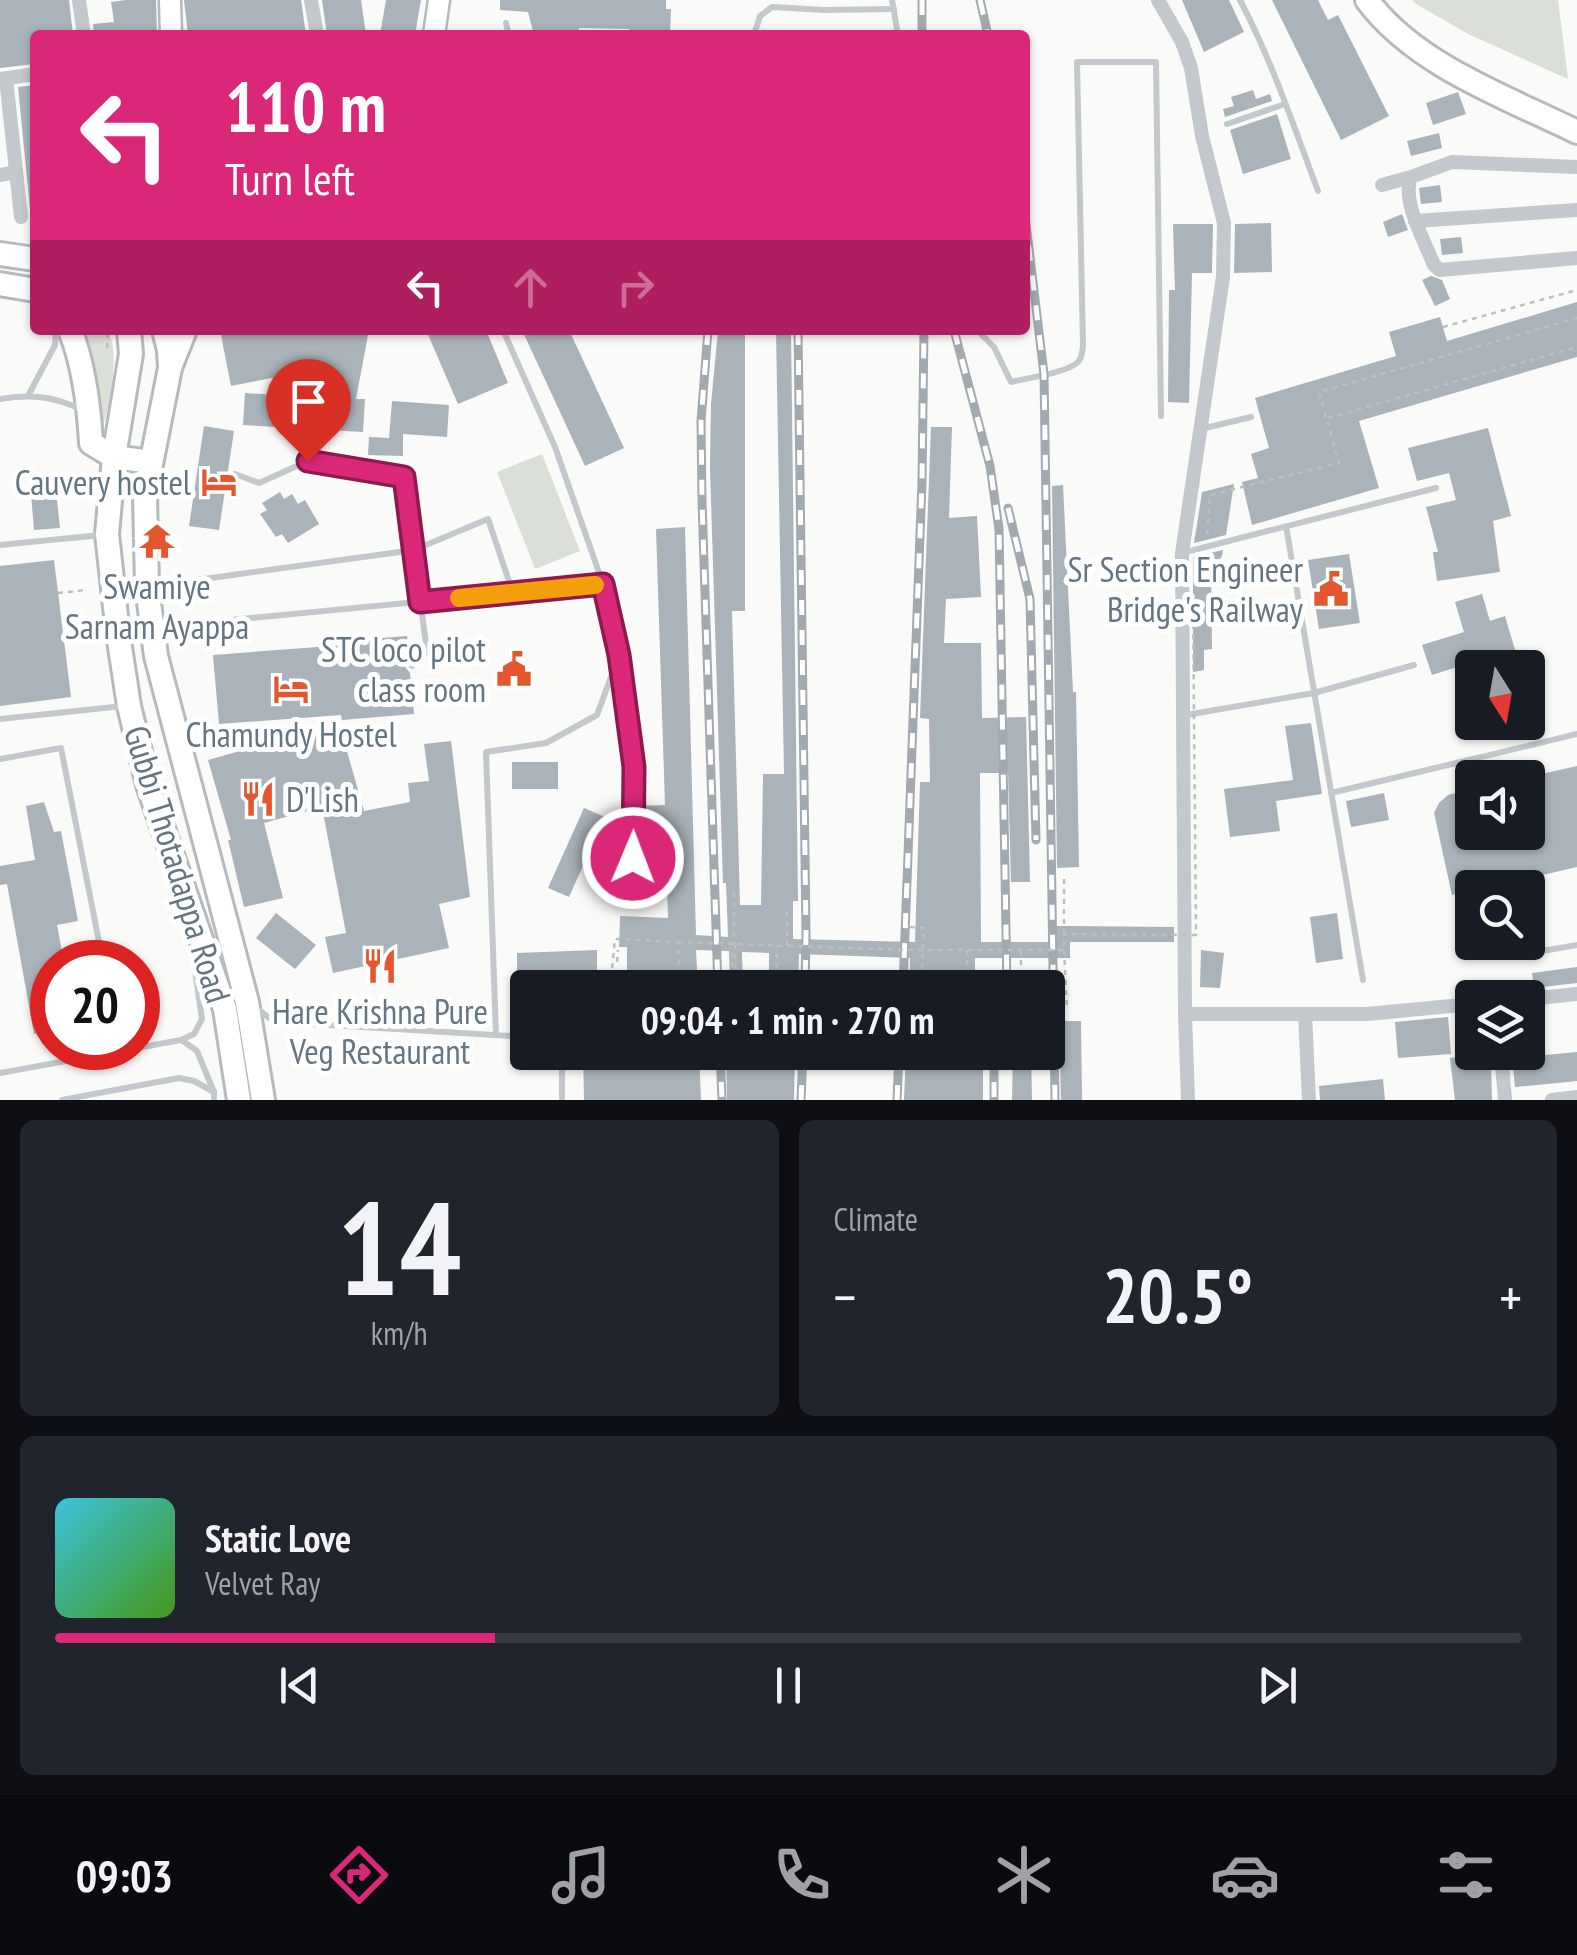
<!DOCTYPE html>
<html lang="en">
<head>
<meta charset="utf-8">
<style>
  :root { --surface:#171b24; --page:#20242c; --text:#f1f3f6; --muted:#9ea1a6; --line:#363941; --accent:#db2777 }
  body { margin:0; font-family:"PT Sans Narrow",sans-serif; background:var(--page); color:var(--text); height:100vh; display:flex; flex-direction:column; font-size:38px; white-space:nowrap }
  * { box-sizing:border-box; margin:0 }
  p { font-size:32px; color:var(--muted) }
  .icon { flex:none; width:55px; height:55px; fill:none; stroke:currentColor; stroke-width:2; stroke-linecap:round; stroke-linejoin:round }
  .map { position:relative; height:1100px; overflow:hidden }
  .drawer { display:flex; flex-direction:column; gap:20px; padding:20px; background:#0d0f14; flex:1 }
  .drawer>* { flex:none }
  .banner { position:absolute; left:30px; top:30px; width:1000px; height:305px; border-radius:10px; box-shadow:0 2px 8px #0004; background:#db2777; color:#fff; overflow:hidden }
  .needle { width:65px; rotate:169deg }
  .fabs { position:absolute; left:1455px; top:650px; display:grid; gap:20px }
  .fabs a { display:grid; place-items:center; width:90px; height:90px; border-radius:10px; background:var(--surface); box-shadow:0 2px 8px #0004; font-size:50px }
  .speed { position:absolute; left:30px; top:940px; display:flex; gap:20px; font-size:50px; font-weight:700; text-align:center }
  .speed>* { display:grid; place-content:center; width:130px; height:130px; border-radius:50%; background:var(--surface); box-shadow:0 2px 8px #0004; line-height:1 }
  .speed .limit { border:15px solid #d22; background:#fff; color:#111 }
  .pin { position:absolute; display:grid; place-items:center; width:85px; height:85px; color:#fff; margin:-102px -42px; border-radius:50% 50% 50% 0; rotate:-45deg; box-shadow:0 0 10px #0007 }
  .pin .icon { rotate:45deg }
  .me { position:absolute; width:110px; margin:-55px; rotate:1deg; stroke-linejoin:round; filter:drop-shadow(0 0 8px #0008) }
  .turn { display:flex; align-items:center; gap:35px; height:210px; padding:0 30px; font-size:45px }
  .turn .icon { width:130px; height:130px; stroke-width:2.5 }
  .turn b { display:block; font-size:70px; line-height:85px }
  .lanes { display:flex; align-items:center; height:95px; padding:0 30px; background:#0003; justify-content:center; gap:50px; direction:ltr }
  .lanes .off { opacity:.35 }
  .big { font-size:75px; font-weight:800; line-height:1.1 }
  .drawer .widget { flex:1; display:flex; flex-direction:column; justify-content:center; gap:15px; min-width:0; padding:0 35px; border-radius:15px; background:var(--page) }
  .drawer .dial { align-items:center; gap:0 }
  .dial b { font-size:130px; line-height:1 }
  .song { display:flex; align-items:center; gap:30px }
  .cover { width:120px; height:120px; border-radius:15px; background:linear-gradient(135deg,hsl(190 70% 55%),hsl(100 70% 35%)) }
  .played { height:10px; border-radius:5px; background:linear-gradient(90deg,var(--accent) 30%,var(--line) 30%) }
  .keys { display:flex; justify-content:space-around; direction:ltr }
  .heat { display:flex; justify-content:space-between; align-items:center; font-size:55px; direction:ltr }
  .drawer .tiles { flex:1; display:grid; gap:20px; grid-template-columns:1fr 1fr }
  .widget:last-child { grid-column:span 2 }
  .trip { position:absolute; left:510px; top:970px; width:555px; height:100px; border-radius:10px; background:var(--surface); box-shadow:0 2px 8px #0004; font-weight:800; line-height:100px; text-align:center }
  .tab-bar { display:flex; height:160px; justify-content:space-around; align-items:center; background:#090b0e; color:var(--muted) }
  .tab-bar .icon { width:70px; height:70px }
  .tab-bar .on { color:var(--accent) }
  .tab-bar b { font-size:45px; color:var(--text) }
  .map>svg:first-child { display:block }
</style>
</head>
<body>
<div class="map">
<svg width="1577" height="1100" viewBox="0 0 1577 1100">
  <rect width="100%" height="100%" fill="#fafaf8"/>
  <!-- green -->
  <g fill="#dadfd7">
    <path d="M1412,0H1558L1568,79L1468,34L1416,4Z"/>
    <path d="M89,330L108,332C120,350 110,411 101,431L84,338L85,334Z"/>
    <path d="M542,454L580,551L535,569L497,472Z"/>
  </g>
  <!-- building -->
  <g fill="#aab3b9">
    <path d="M0,0H69L73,35H35V64L0,68Z"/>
    <path d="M126,0H156L157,35H94L93,24L114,22L111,2Z"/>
    <path d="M184,0H301L306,35H188Z"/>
    <path d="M322,0H361L366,35H327Z"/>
    <path d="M386,0H421L415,35H380Z"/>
    <path d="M500,0H666V9H671L670,35H628L629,29L579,28V35H534L528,12L500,10Z"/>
    <path d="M1182,0H1229L1244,32L1204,52Z"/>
    <path d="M1272,0H1318L1328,20L1338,15L1389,116L1341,140Z"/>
    <path d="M35,85V220L31,219L18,87Z"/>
    <path d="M1253,90L1256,99L1270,94L1272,101L1225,117L1223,109L1234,106L1231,97Z"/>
    <path d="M1458,92L1466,114L1433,125L1426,103Z"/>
    <path d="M1277,114L1291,159L1243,174L1230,130Z"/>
    <path d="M1439,133L1442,148L1411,156L1407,141Z"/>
    <path d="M1440,185L1442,202L1421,204L1419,188Z"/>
    <path d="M1402,214L1408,230L1388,237L1383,222Z"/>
    <path d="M1271,223L1272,272L1234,273L1235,224Z"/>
    <path d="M1173,224H1213L1212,273H1192L1189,403L1168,402L1169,290H1175Z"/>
    <path d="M1461,237L1463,253L1442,255L1440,239Z"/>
    <path d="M1431,276L1442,280L1450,299L1435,306L1422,280Z"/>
    <path d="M1577,302V357L1359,421L1379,488L1252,525L1242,482L1258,478L1251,454L1269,448L1255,398L1396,356L1389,332L1440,317L1447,341Z"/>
    <path d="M220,330H369L356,399H365L363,432L243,425L245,393L329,398L321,368L231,386Z"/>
    <path d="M426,330H486L508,383L458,404Z"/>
    <path d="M522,330H569L624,448L585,466Z"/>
    <path d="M718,330H745V611H732L740,905H761L763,774H784L776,330H791L798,901H793V939L915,942L920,782H930L929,719L920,718L931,427H952L949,518L977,516L981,597L946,599L944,643H981L982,718L1026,717L1030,882H1011L1008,773H980L981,942H1056V926H1070L1174,927V942H1070V958H975V988H909L910,958L799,954L798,988H769V953L742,952L743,988H730L729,951L696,950L698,988H627V947H619L620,916L668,918L666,853L639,854L640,806L665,805L656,529L685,527L696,935L728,937L726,883H723L710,468L711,404Z"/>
    <path d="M392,401L449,405L447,437L403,434V456L368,455L369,437L389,438Z"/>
    <path d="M204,426L234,431L219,530L189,526Z"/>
    <path d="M1488,428L1511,516L1493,521L1500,572L1437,581L1433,552H1438L1426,507L1456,500L1449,473L1417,481L1408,448Z"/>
    <path d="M1234,484L1226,535L1194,543L1202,492Z"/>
    <path d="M1063,485L1073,692H1076L1079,867L1057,868L1052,486Z"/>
    <path d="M56,491L60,528L34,530L31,494Z"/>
    <path d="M280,492L284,499L292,494L298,504L305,500L319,524L288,543L282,534L276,537L260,514L267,510L262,503Z"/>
    <path d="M1223,550L1222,556L1211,570L1212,649L1204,650V670L1193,672V557Z"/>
    <path d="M1349,554L1360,623L1319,629L1308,560Z"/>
    <path d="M54,560L71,697L0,706V566Z"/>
    <path d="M1482,594L1490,621L1505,616L1518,660L1505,665V668H1478L1476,661L1432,675L1422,645L1464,632L1455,602Z"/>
    <path d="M407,636L409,659L405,667L410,673L414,714L342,720L341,715L219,724L213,655L357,644V640Z"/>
    <path d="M339,723L364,811L410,802L408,783L429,781L424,744L451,741L470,897L439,904L449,948L333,973L325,937L346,933L322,807L264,823L283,898L244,907L228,840H231L208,760Z"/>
    <path d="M1311,723L1322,794L1276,801L1280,831L1230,837L1224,789L1293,780L1285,726Z"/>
    <rect x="512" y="762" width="46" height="27"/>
    <path d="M1577,766V867L1486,888H1472V890L1452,895L1434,813L1439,803L1448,795L1472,789V832H1528V777Z"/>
    <path d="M1384,793L1389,820L1351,827L1346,801Z"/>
    <path d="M44,802L54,832L61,831L78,921L57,925L64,962H46L52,997V1031L34,1034L7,884L0,885V866L35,860L26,806Z"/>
    <path d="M584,808L605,817L569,897L548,888Z"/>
    <path d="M276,913L316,945L295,969L256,938Z"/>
    <path d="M1337,913L1343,959L1316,963L1310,917Z"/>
    <path d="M597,950V988H517V953Z"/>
    <path d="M1201,950L1224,953L1220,988L1200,987Z"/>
    <path d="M1577,967V983L1534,988L1532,973Z"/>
    <path d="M1448,1017L1451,1054L1398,1058L1395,1022Z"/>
    <path d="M1059,1021H1081L1082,1100H1061Z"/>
    <path d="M583,1052H699L701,1100H584Z"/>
    <path d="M726,1052H795L794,1100H727Z"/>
    <path d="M906,1052H983V1100H904Z"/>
    <path d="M1013,1052H1031L1032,1100H1012Z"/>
    <path d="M1577,1052V1081L1515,1087L1512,1058Z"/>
    <path d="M1487,1054L1488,1060H1491L1492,1100H1455L1450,1058Z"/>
    <path d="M1383,1079L1385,1100H1320L1319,1086Z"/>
  </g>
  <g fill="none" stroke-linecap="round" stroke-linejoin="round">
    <defs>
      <g id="secondary">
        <path d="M170,0L171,35"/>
        <path d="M434,35L439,0"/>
      </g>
      <g id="primary">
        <path d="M1367,0C1415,65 1506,97 1577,132"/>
        <path d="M0,254L35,259"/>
        <path d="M0,284L35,290"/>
        <path d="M70,330C84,365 89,406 91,443L114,457L151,462"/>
        <path d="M129,330L131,354L114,457L107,534L118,634L129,706L148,785L225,1009L239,1100"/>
        <path d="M164,330L169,350L170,368L145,495L147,587L156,656L247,1002L263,1100"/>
        <path d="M171,365L185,330"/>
      </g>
    </defs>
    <!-- secondary casing -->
    <use href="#secondary" stroke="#b3babf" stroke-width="25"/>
    <!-- primary casing -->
    <use href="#primary" stroke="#b5babe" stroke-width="28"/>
    <!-- path -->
    <g stroke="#bbbfc2" stroke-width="2.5" stroke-dasharray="5 5" stroke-linecap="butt">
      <path d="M1443,327L1577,290"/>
      <path d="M107,348L108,332"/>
      <path d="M1328,418L1577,347"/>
      <path d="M1207,534L1210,495L1339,463L1319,392L1577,318"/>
      <path d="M58,593L86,590"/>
      <path d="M1064,879V934"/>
      <path d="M734,892V944"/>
      <path d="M910,927L924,928L921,988"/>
      <path d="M735,944L736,988"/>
      <path d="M787,946V908"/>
      <path d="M967,950V988"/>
      <path d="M1021,950V988"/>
      <path d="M1064,950L1067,1010"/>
      <path d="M732,952L733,988"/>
      <path d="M617,962L618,950"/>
      <path d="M610,988L615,939L678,942L680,988"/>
      <path d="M776,988L777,945"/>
    </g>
    <!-- lane -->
    <g stroke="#c3c8cc" stroke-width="6">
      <path d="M892,0L898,35"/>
      <path d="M1240,0C1272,61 1294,127 1318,191"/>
      <path d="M506,23L509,35"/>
      <path d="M754,35L760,16L772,7L824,10L894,9"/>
      <path d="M1227,124L1285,104"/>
      <path d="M977,330L994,347L1011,382C1027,378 1067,373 1078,362C1083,356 1082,352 1083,345L1077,62H1156L1161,416"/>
      <path d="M29,394L55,345L56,330"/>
      <path d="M0,399C30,394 53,396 80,409"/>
      <path d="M1201,429L1251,417"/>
      <path d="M296,435L308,461L404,477L427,652L412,666"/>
      <path d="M235,474L259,483L308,461"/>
      <path d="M1286,526L1363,980"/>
      <path d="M0,545L101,535"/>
      <path d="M1182,553L1436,488"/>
      <path d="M153,586L414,550L488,519L513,593"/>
      <path d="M159,627L603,584"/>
      <path d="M619,656L634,767L632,889"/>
      <path d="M1186,715L1314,693L1414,665"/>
      <path d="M0,719L123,706"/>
      <path d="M0,759L61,748L103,962"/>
      <path d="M1331,793L1577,734"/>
      <path d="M1537,952L1577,945"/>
      <path d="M256,1008L269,1018L297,1023L528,1037"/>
      <path d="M496,1035L486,752L546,743L597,715L619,655L603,584L555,447L503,330"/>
      <path d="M183,1041L197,1051L214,1092V1100"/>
      <path d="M562,1052V1100"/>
      <path d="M0,1073L181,1040L194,1034L202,1019L191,942"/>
      <path d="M62,1100L179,1078L194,1081L214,1092"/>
    </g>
    <!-- street -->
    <g stroke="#c3c8cc" stroke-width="14">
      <path d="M79,0L84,35"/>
      <path d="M311,0L317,35"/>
      <path d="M1158,0L1182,42L1191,68L1202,136L1224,223L1223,277L1182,553L1185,1014L1188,1100"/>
      <path d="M6,78L21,217"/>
      <path d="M1,79L35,74"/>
      <path d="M1577,167L1452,162L1411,177C1401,200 1425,242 1434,265L1440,270L1577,258"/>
      <path d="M0,175L16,172"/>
      <path d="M1382,185L1411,177"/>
      <path d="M1415,221L1577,210"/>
      <path d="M1528,999L1577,994"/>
      <path d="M1185,1014H1367L1472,1004"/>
      <path d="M1305,1014L1309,1100"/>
      <path d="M1501,1052L1505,1100"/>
      <path d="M1552,1100L1577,1097"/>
    </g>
    <!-- secondary -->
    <use href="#secondary" stroke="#fff" stroke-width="20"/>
    <!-- primary -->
    <use href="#primary" stroke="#fff" stroke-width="22"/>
    <defs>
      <g id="rail">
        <path d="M922,0V35"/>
        <path d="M980,0L988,35"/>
        <path d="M1025,216L1044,374L1055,1100"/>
        <path d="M708,330L701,421L702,501L718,988"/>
        <path d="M798,330L806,933L805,988"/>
        <path d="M954,330L990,466L999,529L1007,988"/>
        <path d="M1008,508L1030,599L1036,840"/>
        <path d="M903,988L922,481L924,330"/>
        <path d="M720,1052L722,1100"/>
        <path d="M994,1052V1100"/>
        <path d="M801,1100L803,1052"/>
        <path d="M897,1100L899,1052"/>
      </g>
    </defs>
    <!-- rail casing -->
    <use href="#rail" stroke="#a2aab0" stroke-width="9"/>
    <!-- rail -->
    <use href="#rail" stroke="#fff" stroke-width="5" stroke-dasharray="15" stroke-linecap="butt"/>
    <!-- path-bridge -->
    <path stroke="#bbbfc2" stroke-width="2.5" stroke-dasharray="5 5" stroke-linecap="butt" d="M678,942L908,950H1064V934L1196,935L1193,608"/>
  </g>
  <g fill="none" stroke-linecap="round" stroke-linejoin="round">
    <defs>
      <path id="route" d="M308,461L404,477L420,602L603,584L619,655L634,767L633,858"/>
    </defs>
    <!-- route casing -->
    <use href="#route" stroke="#8e194d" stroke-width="25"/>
    <!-- route -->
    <use href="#route" stroke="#db2777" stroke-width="18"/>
    <!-- slow -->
    <path stroke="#f59e0b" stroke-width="18" d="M459,598L595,585"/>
  </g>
  <!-- icons -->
  <defs>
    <symbol id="hotel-bare" viewBox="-9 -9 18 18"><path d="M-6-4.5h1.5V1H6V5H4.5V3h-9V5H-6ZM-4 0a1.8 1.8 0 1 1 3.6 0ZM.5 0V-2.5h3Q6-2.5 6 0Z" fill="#e4572e" stroke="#fff" stroke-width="2.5" paint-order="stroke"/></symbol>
    <symbol id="temple-bare" viewBox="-9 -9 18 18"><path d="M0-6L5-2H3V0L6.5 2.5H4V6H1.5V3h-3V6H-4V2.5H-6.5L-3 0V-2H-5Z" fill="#e4572e" stroke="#fff" stroke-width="2.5" paint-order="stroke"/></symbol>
    <symbol id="civic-bare" viewBox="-9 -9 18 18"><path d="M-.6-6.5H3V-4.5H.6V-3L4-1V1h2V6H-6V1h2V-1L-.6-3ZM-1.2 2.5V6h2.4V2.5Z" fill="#e4572e" stroke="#fff" stroke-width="2.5" paint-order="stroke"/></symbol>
    <symbol id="restaurant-bare" viewBox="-9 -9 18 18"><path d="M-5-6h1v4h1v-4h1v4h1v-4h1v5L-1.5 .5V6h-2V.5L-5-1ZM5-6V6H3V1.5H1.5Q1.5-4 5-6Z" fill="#e4572e" stroke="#fff" stroke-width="2.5" paint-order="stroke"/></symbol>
  </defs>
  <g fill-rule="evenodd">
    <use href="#hotel-bare" x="194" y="457" width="50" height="50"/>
    <use href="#temple-bare" x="132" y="516" width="50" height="50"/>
    <use href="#civic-bare" x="1306" y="564" width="50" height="50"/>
    <use href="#civic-bare" x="489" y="644" width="50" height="50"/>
    <use href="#hotel-bare" x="266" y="664" width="50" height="50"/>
    <use href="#restaurant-bare" x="233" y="774" width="50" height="50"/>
    <use href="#restaurant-bare" x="355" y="941" width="50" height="50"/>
  </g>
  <g text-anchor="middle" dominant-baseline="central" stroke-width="10" stroke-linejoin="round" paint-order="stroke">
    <!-- poi labels -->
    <g font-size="35" fill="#657683" stroke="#fff" text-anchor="end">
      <text x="191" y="482">Cauvery hostel</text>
      <text x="1303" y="569">Sr Section Engineer<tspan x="1303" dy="40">Bridge's Railway</tspan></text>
      <text x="157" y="586" text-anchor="middle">Swamiye<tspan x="157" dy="40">Sarnam Ayappa</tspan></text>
      <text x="486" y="649">STC loco pilot<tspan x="486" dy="40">class room</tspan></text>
      <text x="291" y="734" text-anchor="middle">Chamundy Hostel</text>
      <text x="286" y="799" text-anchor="start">D'Lish</text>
      <text x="380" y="1011" text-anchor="middle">Hare Krishna Pure<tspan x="380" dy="40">Veg Restaurant</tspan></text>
    </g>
    <!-- street labels -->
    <g font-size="35" fill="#657683" stroke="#fff">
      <text transform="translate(178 864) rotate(73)">Gubbi Thotadappa Road</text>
    </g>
  </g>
</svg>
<div class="fabs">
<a><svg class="needle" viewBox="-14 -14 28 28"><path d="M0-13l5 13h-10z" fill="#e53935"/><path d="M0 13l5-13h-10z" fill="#9ea1a6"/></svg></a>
<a><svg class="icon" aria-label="sound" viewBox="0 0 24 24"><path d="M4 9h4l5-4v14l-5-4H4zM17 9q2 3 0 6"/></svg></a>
<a><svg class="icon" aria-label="search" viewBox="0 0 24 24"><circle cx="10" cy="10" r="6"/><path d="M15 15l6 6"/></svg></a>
<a><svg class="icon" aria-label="layers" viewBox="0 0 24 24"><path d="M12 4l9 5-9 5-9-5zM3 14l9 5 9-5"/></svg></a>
</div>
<div class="speed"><div class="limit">20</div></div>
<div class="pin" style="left:308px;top:461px;background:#d93025"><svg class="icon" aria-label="arrive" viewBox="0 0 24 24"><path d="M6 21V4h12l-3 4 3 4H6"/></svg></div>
<svg class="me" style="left:633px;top:858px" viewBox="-20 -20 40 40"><circle r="17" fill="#db2777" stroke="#fff" stroke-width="3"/><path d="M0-11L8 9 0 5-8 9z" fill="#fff"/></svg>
<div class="trip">09:04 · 1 min · 270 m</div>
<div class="banner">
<div class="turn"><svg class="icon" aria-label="left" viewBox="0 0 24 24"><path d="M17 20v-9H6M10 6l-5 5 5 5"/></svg><div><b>110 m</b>Turn left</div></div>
<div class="lanes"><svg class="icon" aria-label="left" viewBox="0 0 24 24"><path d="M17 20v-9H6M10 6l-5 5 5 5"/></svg><svg class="icon off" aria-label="ahead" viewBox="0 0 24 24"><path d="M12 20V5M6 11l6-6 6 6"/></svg><svg class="icon off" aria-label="right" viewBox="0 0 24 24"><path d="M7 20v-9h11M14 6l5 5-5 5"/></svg></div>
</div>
</div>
<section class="drawer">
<div class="tiles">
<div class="widget dial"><b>14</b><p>km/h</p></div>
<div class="widget"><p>Climate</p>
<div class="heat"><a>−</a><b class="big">20.5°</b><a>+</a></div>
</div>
<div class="widget">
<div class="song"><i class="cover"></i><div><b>Static Love</b><p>Velvet Ray</p></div></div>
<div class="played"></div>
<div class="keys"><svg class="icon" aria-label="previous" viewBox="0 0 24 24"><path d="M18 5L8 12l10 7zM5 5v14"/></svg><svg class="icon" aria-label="pause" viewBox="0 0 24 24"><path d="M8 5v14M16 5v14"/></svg><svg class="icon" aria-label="next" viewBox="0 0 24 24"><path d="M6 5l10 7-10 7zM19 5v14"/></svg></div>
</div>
</div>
</section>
<nav class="tab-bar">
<b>09:03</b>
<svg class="icon on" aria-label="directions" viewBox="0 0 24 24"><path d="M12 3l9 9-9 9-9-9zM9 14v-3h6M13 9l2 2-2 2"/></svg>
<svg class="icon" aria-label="music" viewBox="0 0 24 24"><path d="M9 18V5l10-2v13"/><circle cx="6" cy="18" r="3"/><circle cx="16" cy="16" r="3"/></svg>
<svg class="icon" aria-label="phone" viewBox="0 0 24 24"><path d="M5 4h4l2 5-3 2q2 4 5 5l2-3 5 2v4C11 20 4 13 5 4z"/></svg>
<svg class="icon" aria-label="climate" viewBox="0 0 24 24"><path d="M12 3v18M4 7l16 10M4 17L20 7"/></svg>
<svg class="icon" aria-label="car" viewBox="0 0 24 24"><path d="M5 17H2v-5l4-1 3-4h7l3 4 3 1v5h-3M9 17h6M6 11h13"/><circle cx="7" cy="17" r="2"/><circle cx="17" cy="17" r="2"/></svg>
<svg class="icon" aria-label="filters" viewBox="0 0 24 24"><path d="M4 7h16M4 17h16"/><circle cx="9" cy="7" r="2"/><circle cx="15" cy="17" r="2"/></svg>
</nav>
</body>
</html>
